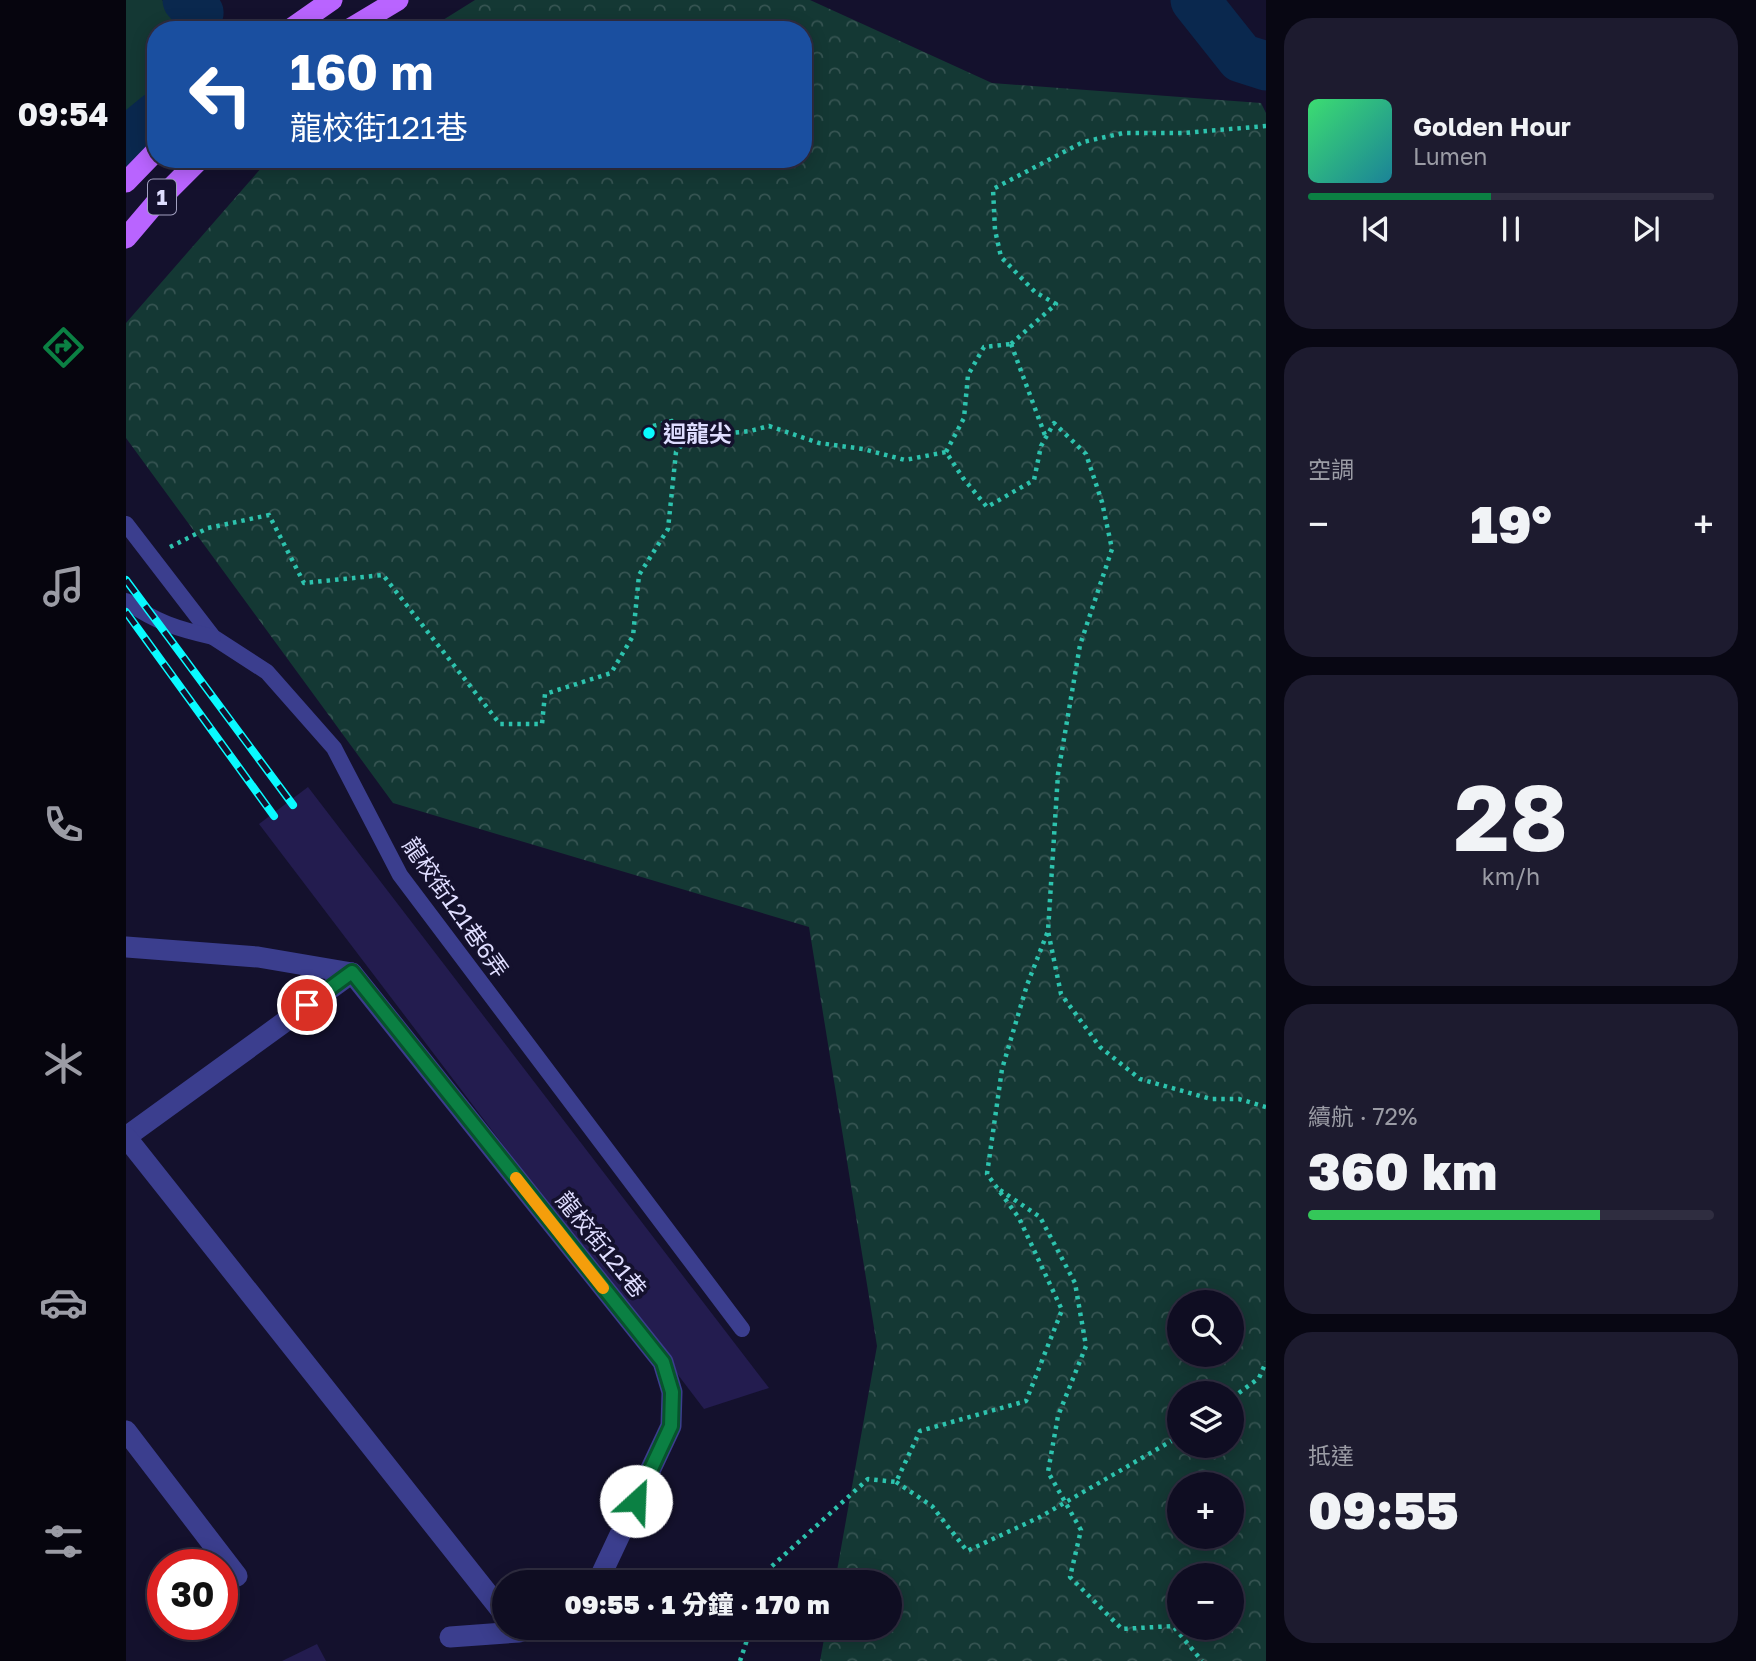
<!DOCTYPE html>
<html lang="zh-TW">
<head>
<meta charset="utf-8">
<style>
  :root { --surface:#0f0d22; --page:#1d1b2f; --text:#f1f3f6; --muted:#9b9ca5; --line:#2f2d40; --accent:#0b8043 }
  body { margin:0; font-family:"Golos Text","Noto Sans TC",sans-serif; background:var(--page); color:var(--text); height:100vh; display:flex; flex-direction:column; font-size:26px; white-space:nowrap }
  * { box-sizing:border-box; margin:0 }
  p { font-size:23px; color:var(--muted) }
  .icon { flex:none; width:38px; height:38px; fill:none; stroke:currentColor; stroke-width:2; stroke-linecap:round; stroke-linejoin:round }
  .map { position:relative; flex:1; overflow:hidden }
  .panel { display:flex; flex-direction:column; gap:18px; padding:18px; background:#080713; width:490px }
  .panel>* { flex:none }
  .hud { position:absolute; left:21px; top:21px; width:665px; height:147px; border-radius:28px; box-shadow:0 4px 18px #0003,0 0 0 2px var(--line); background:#1a4fa0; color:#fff; overflow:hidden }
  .controls { position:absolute; left:1041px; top:1290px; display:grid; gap:14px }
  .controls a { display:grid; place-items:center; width:77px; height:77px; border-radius:50%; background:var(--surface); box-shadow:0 4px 18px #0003,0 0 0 2px var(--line); font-size:35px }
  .speed { position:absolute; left:21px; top:1549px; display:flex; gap:14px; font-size:35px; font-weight:700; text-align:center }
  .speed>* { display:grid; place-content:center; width:91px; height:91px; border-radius:50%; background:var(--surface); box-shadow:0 4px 18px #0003,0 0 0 2px var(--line); line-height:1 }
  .speed .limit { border:10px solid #d22; background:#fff; color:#111 }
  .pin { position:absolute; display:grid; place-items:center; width:60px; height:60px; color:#fff; margin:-30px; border:4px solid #fff; border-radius:50%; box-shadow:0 2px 7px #0007 }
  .me { position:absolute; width:77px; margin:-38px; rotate:25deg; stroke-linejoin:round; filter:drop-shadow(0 0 5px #0008) }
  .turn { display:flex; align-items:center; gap:24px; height:147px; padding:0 28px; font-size:32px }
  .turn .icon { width:91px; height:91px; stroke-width:2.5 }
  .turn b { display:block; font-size:49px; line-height:60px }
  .big { font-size:52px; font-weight:800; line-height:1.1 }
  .panel .tile { flex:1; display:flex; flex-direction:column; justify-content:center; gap:10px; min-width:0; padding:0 24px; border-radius:28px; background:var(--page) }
  .panel .dial { align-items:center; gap:0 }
  .dial b { font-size:91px; line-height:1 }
  .song { display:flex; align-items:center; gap:21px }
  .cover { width:84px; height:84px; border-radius:10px; background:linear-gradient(135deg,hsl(140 70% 55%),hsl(190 70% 35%)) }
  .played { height:7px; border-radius:4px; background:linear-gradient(90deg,var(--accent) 45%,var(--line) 45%) }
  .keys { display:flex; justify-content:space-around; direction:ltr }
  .heat { display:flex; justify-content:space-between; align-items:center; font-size:38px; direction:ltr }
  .charge { height:10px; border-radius:5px; background:linear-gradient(90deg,#34c759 72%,var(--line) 0) }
  .trip { position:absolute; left:366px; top:1570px; width:410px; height:70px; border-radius:35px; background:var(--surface); box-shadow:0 4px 18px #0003,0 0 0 2px var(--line); font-weight:800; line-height:70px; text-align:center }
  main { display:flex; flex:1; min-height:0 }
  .tab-bar { display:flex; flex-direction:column; width:126px; justify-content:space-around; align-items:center; background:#06050e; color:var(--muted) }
  .tab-bar .icon { width:49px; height:49px }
  .tab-bar .on { color:var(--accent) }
  .tab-bar b { font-size:32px; color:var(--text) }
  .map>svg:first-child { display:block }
</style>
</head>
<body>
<main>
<nav class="tab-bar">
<b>09:54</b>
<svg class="icon on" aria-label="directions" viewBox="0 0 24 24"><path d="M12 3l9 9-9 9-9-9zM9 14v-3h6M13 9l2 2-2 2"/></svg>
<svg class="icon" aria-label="music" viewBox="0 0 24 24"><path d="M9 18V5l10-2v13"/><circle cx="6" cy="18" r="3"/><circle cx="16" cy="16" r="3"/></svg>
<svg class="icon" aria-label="phone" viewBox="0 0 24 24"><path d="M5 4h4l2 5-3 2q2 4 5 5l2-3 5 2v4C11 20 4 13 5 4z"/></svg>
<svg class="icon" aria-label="climate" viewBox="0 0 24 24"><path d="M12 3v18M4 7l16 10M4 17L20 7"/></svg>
<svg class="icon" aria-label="car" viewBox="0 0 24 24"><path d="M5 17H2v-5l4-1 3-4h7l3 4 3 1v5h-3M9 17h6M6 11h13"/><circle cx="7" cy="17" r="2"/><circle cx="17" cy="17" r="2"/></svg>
<svg class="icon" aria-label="filters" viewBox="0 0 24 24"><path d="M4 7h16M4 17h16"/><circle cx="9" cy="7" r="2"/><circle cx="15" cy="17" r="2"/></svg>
</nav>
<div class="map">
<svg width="1140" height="1661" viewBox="0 0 1140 1661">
  <defs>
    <pattern id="forest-crowns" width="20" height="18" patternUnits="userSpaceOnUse" patternTransform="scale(1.75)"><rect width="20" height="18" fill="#143834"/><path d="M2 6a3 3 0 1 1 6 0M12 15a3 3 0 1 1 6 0" fill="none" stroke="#365452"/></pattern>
  </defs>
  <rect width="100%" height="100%" fill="#14112d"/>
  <!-- green -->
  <path fill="#143834" d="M0,0H36L57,20L55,30H30V98L0,125Z"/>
  <!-- forest -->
  <path fill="url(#forest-crowns)" fill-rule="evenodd" d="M349,0H684L866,83L1135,103L1140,113V1661H694L700,1628H763V1582H709L751,1346L683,927L267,803L0,438V323L143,159H677V30H301ZM1054,1302H1106V1354H1054ZM1054,1393H1106V1446H1054ZM1054,1484H1106V1536H1054ZM1054,1575H1106V1628H1054Z"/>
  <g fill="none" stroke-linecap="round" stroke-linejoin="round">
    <!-- river -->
    <g stroke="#0a284e" stroke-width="49">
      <path d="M61,0L73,13L69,30"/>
      <path d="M1069,0L1115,58L1140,66"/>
      <path d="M0,142L30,117"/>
    </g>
  </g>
  <!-- building -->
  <g fill="#231c4f">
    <path d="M182,787L643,1388L578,1409L133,824Z"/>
    <path d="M191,1644L200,1661H156Z"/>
  </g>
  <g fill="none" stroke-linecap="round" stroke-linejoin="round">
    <!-- path -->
    <g stroke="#2dc3ae" stroke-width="4.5" stroke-dasharray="3.5 5" stroke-linecap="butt">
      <path d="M885,344L930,304L909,292L875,257L869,230L867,189L957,142L997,133H1057L1140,126"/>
      <path d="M885,344L920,438"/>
      <path d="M527,426L546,421L597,434L624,431L643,426L693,443L737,449L779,460L820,452L837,478L861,507L908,480L915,446L928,423L960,454L976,502L986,549L954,645L932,774L922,931L935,994L974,1047L1014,1079L1085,1099H1113L1140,1107"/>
      <path d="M541,436L546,422"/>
      <path d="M820,452L838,418L842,375L858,347L885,344"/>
      <path d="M44,547L82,528L143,515L178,583L257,575L374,724H416L419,694L485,673L507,636L513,575L542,529L550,452L570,427"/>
      <path d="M874,1190L914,1217L949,1283L960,1346L932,1416L922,1472L955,1530L944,1577L996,1629L1047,1626L1076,1661"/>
      <path d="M1106,1398L1133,1378L1140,1362"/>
      <path d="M770,1482L806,1506L841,1551L914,1517L1054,1436"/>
      <path d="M640,1582L645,1567L742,1479L770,1482L794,1431L900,1401L936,1310L893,1218L861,1174L876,1069L901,985L922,931"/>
      <path d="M614,1661L625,1628"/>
    </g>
    <!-- lane -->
    <g stroke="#3b3e8e" stroke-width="16">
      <path d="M0,524L87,637L141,672L208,748L274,875L616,1329"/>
      <path d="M0,601C29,622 52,629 87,637"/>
    </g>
    <!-- street -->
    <g stroke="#3b3e8e" stroke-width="21">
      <path d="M0,947L132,957L226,973"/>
      <path d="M0,1137L226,973L537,1362L546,1392L545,1426L475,1575L469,1582"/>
      <path d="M0,1137L378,1614"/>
      <path d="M0,1431L111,1576"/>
      <path d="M324,1637L393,1632L405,1628"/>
    </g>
    <!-- primary -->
    <g stroke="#b964ff" stroke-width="21">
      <path d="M163,30L206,0"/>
      <path d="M222,30L272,0"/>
      <path d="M0,182L30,151"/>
      <path d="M0,238L28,205L74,159"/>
    </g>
    <defs>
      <g id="rail">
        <path d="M0,580L167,805"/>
        <path d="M0,612L148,816"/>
      </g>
    </defs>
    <!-- rail casing -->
    <use href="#rail" stroke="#09faff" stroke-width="8"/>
    <!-- rail -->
    <use href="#rail" stroke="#14112d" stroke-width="5" stroke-dasharray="16" stroke-linecap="butt"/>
  </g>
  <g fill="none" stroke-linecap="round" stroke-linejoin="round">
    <defs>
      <path id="route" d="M181,1005L226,972L537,1362L546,1392L545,1426L510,1501"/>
    </defs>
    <!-- route casing -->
    <use href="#route" stroke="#07532c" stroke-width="18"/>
    <!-- route -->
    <use href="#route" stroke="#0b8043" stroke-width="12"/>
    <!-- slow -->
    <path stroke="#f59e0b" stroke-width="12" d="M390,1178L477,1288"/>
  </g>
  <!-- markers -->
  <circle fill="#09faff" stroke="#14112d" stroke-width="2.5" cx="523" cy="433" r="7"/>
  <g text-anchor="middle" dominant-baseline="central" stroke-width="7" stroke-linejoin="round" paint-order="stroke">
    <!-- shield labels -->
    <rect fill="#14112d" stroke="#a2a0c0" stroke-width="2" x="22" y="179.5" width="28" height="35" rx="5"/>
    <g font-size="21" font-weight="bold" fill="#dfddff">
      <text x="36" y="197">1</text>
    </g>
    <!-- poi labels -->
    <g font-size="23" font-weight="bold" fill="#dfddff" stroke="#14112d" text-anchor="start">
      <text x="537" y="433">迴龍尖</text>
    </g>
    <!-- street labels -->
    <g font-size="23" fill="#dfddff" stroke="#14112d">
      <text transform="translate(330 907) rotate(55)">龍校街121巷6弄</text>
      <text transform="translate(476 1244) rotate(51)">龍校街121巷</text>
    </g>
  </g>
</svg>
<div class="controls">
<a><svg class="icon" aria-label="search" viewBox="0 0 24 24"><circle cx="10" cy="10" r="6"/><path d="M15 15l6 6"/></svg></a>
<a><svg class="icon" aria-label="layers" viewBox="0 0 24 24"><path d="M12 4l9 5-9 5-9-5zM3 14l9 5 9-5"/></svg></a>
<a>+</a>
<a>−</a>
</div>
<div class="speed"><div class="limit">30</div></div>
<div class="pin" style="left:181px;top:1005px;background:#d93025"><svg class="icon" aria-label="arrive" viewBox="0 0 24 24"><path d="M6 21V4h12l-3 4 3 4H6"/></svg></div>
<svg class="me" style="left:510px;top:1501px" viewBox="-20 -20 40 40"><circle r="19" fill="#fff"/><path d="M0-13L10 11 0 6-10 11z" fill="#0b8043"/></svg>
<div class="trip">09:55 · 1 分鐘 · 170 m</div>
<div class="hud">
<div class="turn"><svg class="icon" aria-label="left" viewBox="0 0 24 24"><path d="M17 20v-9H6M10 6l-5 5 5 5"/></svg><div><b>160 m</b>龍校街121巷</div></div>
</div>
</div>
<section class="panel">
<div class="tile">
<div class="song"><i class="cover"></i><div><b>Golden Hour</b><p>Lumen</p></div></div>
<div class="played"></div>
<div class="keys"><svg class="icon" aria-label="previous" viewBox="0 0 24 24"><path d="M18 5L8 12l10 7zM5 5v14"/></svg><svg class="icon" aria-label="pause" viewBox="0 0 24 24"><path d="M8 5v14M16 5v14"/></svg><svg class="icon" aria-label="next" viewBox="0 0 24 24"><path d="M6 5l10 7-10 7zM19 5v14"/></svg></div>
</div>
<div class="tile"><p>空調</p>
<div class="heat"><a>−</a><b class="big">19°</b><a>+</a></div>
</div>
<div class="tile dial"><b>28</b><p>km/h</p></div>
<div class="tile"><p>續航 · 72%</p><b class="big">360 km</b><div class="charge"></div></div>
<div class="tile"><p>抵達</p><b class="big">09:55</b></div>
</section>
</main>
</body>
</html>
